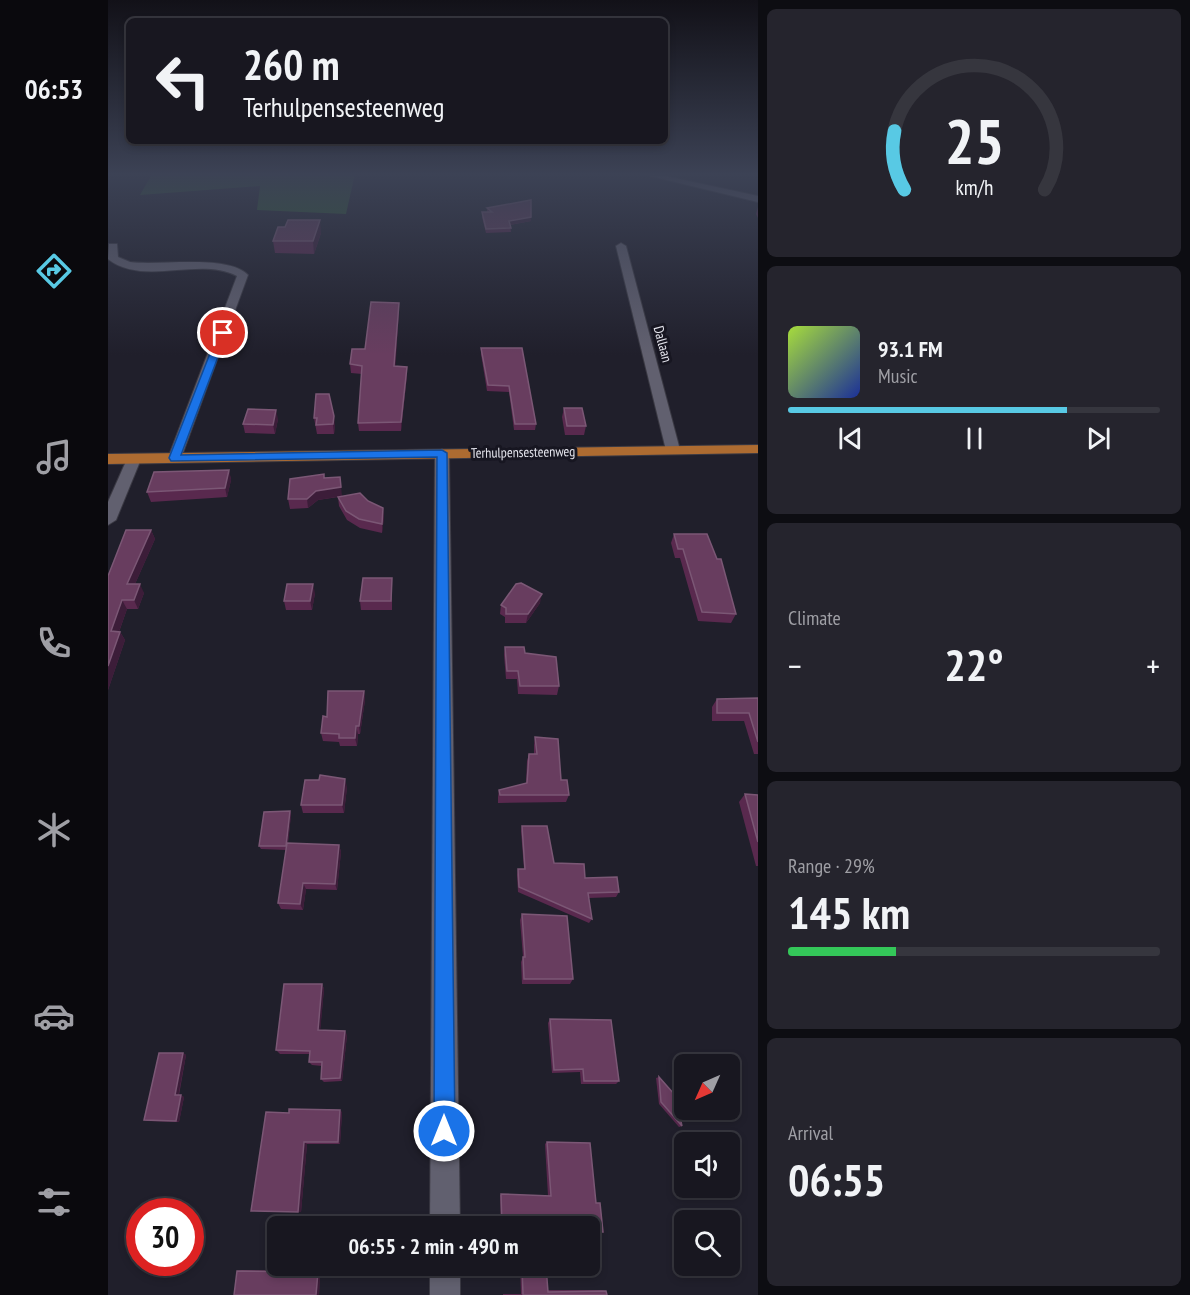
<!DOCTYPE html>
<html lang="en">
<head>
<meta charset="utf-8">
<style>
  :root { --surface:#181720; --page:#25242d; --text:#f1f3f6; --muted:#9f9fa5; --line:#36363e; --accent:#58c9e4 }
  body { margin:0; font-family:"PT Sans Narrow",sans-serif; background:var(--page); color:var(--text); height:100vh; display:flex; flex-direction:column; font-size:22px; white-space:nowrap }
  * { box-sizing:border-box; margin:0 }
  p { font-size:20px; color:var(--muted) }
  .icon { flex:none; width:33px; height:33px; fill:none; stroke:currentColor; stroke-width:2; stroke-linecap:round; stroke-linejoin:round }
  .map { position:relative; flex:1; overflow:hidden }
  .sheet { display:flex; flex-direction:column; gap:9px; padding:9px; background:#0d0d12; width:432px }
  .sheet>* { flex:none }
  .banner { position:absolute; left:18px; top:18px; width:542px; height:126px; border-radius:9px; box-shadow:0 3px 9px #0003,0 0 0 2px var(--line); background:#181720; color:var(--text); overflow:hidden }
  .needle { width:39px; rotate:225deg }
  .controls { position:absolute; left:566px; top:1054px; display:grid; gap:12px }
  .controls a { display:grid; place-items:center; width:66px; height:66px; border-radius:9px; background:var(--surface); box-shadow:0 3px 9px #0003,0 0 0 2px var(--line); font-size:30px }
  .speed { position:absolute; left:18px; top:1198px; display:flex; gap:12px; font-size:30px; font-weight:700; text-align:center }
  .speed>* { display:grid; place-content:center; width:78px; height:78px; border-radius:50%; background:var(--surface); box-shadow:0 3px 9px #0003,0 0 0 2px var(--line); line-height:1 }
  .speed .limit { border:9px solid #d22; background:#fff; color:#111 }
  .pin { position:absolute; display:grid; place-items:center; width:51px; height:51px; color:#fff; margin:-26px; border:3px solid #fff; border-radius:50%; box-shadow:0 2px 6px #0007 }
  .me { position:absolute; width:66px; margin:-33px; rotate:0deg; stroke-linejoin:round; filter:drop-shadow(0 0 4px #0008) }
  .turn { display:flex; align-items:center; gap:21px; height:126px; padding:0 18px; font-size:27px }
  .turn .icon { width:78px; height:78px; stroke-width:2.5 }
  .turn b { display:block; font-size:42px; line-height:51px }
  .big { font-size:45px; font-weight:800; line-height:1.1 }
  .sheet .tile { flex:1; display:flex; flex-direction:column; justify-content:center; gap:9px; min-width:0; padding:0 21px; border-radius:9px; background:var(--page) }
  .sheet .dial { align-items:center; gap:0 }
  .dial svg { height:156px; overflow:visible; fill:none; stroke:var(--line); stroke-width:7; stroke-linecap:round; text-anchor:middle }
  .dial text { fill:var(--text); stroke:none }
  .song { display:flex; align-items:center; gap:18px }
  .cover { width:72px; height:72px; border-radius:9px; background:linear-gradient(135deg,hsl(80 70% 55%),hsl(230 70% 35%)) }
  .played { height:6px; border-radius:3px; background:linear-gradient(90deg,var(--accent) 75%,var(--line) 75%) }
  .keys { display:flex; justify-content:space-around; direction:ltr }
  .heat { display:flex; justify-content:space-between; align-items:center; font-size:33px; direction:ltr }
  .charge { height:9px; border-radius:4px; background:linear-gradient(90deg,#34c759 29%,var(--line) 0) }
  .trip { position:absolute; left:159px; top:1216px; width:333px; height:60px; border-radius:9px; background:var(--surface); box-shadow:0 3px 9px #0003,0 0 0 2px var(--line); font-weight:800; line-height:60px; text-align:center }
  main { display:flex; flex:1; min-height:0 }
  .dock { display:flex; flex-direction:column; width:108px; justify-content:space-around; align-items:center; background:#0a090d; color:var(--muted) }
  .dock .icon { width:42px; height:42px }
  .dock .selected { color:var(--accent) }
  .dock b { font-size:27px; color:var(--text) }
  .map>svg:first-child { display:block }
</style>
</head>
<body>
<main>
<nav class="dock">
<b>06:53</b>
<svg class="icon selected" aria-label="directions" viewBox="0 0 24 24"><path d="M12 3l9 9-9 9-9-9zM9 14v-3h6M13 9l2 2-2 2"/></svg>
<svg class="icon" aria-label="music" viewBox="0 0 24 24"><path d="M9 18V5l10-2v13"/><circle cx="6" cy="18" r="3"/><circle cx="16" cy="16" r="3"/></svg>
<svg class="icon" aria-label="phone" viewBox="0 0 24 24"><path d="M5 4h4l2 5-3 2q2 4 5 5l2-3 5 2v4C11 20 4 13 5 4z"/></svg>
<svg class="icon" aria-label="climate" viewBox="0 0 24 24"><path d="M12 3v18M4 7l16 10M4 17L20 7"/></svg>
<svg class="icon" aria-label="car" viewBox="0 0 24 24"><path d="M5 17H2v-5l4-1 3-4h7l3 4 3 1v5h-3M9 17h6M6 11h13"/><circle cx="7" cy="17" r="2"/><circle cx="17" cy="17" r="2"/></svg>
<svg class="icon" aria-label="filters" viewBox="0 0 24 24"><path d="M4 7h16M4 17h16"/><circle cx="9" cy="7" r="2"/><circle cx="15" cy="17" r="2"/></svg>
</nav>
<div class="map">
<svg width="650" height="1295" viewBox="0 0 650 1295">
  <rect width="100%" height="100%" fill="#201f2b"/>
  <!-- forest -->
  <path fill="#2f6030" d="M44,174H247L238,214L149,210L152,186L32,195Z"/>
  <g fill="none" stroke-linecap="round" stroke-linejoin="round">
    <defs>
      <g id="minor">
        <path d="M534,174H548L650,196V202Z"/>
        <path d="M513,243L518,246L572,450L570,453H560L558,450L508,246Z"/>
        <path d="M1,244H9L10,257L22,262C52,266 119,254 140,275L72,461H62L60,458L129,276C91,256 36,287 0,259Z"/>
        <path d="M334,449L341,453L352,1227H322L327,453Z"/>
        <path d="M26,454L33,459L8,520L0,525V502L19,459Z"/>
        <rect x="322" y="1266" width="30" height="29"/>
      </g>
      <path id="major" d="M650,445V453L0,464V454Z"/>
    </defs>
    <!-- minor casing -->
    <use href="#minor" stroke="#3a3943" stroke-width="2"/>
    <!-- major casing -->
    <use href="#major" stroke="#3a3943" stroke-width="2"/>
    <!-- minor -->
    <use href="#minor" fill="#61606f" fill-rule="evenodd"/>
    <!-- major -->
    <use href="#major" fill="#ad6b31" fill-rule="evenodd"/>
  </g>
  <!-- wall -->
  <g fill="#59294e">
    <path d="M650,207V218L648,214Z"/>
    <path d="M379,208L423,221L402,225L403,232L378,233L374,217V212H379Z"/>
    <path d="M213,233L206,254L167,253L165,241Z"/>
    <path d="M291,311L287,366L299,375L293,431H251L250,423L254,374L243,373L242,364Z"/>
    <path d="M373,348H414L428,424L427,430H406L401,392L379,391L373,354Z"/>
    <path d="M208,394L227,425L226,434H209L206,418Z"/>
    <path d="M456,408L478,426L476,435H457L454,417Z"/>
    <path d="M170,419L167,434L137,433L135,424Z"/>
    <path d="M121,470L123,480L119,497L43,502L39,492Z"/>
    <path d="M217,478L234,496L276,517L274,533L252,528L239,520L231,506L230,497L210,500L200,508L182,509L180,499Z"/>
    <path d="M43,530L47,539L27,584L36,593L30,609H19L11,632H12L17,640L0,690V576Z"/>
    <path d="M566,534L628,614L623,623L590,621L572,558H567L563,543Z"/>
    <path d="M284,578V610H253L252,601Z"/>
    <path d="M207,593L204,610H178L176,601Z"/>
    <path d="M432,603L418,623H397V617L392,614L393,605Z"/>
    <path d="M397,647L417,653L451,686L449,695L410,694L409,679H398L396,655Z"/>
    <path d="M256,691L257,700L252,734H250L249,746H232L231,742L215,741L213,733L219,717Z"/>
    <path d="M650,698V754H646L636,721H604V707L609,699Z"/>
    <path d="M427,737L461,795L458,802L390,803V797L391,790L418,783L419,761L421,754H426V745Z"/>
    <path d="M239,787L236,813H195L193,805Z"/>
    <path d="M637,794L650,795V866H648L631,802Z"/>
    <path d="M182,811L183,815L180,843L231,845L233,852L229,890L198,889L195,910L173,909L170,903L178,850L153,849L151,846Z"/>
    <path d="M414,826L446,863L477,878L511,892L508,897L481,898L484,919L481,923L410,892L409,875L410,869H416L413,831Z"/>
    <path d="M414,914L465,979L462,984H414L413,962L415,957L412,920Z"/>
    <path d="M214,984L216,989L212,1030L239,1035L234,1081L216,1082L213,1079L214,1066L204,1065L201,1062L202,1054H172L168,1050Z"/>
    <path d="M442,1019L511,1081L508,1084H473L472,1072L444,1073L440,1023Z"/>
    <path d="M75,1053L78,1055L71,1095L76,1097L71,1122L39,1121L36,1120Z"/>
    <path d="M551,1077L574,1126L571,1127L551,1104L548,1078Z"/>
    <path d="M234,1112L232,1144H199L193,1212L143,1211L181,1113Z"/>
    <path d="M439,1142L490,1232L482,1227H393L392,1195L440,1196L437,1144Z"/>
    <path d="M412,1266H438L440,1290H494L498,1291L499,1295H395V1294H413Z"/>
    <path d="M134,1270L212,1271L211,1295L129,1271Z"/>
  </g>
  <!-- shaded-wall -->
  <g fill="#3c1d39">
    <path d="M423,217V221L401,225V221Z"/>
    <path d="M212,220L213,233L206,254L205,241Z"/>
    <path d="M291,303V311L287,375L286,366Z"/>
    <path d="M299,367V375L293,431V422Z"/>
    <path d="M168,410L170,419L167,434L165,425Z"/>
    <path d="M226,416L227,425L226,434L225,424Z"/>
    <path d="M121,470L123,480L119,497L117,488Z"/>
    <path d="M232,477L234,496L210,500L200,508L199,499L208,491Z"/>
    <path d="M275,508L276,517L274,533V524Z"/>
    <path d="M43,530L47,539L23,593L19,584Z"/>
    <path d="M32,584L36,593L30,609L26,600Z"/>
    <path d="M205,584L207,593L204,610L202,601Z"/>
    <path d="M434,594L432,603L418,623L420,614Z"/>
    <path d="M14,600L19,609L8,640L3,631Z"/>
    <path d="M12,632L17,640L0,690V666Z"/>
    <path d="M256,691L257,700L252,734L251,726Z"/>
    <path d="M248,726L250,734L249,746L247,738Z"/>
    <path d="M237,779L239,787L236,813L234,805Z"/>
    <path d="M182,811L183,815L179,850L178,846Z"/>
    <path d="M231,845L233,852L229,890L227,884Z"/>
    <path d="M195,883L198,889L195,910L192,904Z"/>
    <path d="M214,984L216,989L212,1034L210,1030Z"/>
    <path d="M237,1031L239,1035L234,1081L232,1078Z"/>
    <path d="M75,1053L78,1055L70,1097L67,1095Z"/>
    <path d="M73,1095L76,1097L71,1122L68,1121Z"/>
    <path d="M232,1110L234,1112L232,1144L230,1142Z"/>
    <path d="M196,1142L199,1144L193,1212H190Z"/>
    <path d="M212,1271L211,1295H208L210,1272Z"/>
  </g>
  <!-- building -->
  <g fill="#683d5f" stroke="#7b5775" stroke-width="1.5">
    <path d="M423,200V217L401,221L403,228L378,229L374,212H384L379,208Z"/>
    <path d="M180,220H212L205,241H165L170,227H177Z"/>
    <path d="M263,302L291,303L286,366L299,367L293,422L250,423L254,366L242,364L244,349H257Z"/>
    <path d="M373,348H414L428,424H407L401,386L380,385Z"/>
    <path d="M208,394H221L226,416L225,424L208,425L209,418H206Z"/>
    <path d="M456,408H474L478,426H459Z"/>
    <path d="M140,409L168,410L165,425L135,424Z"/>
    <path d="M121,470L117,488L39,492L46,472Z"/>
    <path d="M216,474V478L232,477L233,487L208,491L199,499H180L182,479Z"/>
    <path d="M252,493L260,501L275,508L274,524L251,519L238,511L230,497Z"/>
    <path d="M18,530H43L19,584H32L26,600H14L3,631L12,632L0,666V576Z"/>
    <path d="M566,534H599L609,559H613L628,614L594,612L575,549H570Z"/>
    <path d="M255,578H284L283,601H252Z"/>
    <path d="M413,583L434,594L420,614H398V608L393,605L408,584Z"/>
    <path d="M179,584H205L202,601H176Z"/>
    <path d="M397,647H416L417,653L448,657L451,686H412L410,671H399Z"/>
    <path d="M220,691H256L251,726H248L247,738H231V734L213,733L215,716L219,717Z"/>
    <path d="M650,698V742L641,713H609V699Z"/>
    <path d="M427,737L450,739L453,780H459L461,795H392L391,790L419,783L421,754H429Z"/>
    <path d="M212,775L237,779L234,805H193L197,780H211Z"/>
    <path d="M637,794L650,795V842Z"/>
    <path d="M182,811L178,846H151L156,812Z"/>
    <path d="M414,826H439L446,863L476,864L477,878L509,877L511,892L480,893L484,919L411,887L410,869H417Z"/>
    <path d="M179,843L231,845L227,884L195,883L192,904L170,903Z"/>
    <path d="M414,914L459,916L465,979H416L415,957H417Z"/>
    <path d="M176,984H214L210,1030L237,1031L232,1078L213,1079L214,1062H201L202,1051L168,1050Z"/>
    <path d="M442,1019L503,1020L511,1081H476L475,1069L446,1070Z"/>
    <path d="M51,1053H75L67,1095H73L68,1121L36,1120Z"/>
    <path d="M551,1077L567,1095L574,1126L553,1102Z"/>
    <path d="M181,1109L232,1110L230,1142H196L190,1212L143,1211L158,1112L181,1113Z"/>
    <path d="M439,1142L482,1143L488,1203H492L495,1232H490V1235L482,1234V1227H394L393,1194L443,1196Z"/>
    <path d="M414,1266H438L440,1292L498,1291L499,1295H415Z"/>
    <path d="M129,1271L210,1272L208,1295H126Z"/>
  </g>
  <!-- sky -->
  <linearGradient id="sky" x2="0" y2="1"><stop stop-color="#121118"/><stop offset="0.49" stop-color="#3c4255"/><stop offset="1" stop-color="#3c4255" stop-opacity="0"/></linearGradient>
  <rect width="650" height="355" fill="url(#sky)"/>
  <!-- route -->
  <path fill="#1a73e8" stroke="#114b97" stroke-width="1.5" d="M115,330L119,333L73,455L334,450L339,453L347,1131L344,1139L336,1142L329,1139L326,1131L329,457L63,461L61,458L110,333Z"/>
  <g text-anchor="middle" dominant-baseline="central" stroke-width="6" stroke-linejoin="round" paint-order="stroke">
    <!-- far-street labels -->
    <g font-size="14" fill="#e3e3eb" stroke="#171621">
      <text transform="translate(555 344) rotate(75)">Dallaan</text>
      <text transform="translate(415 452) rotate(-1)">Terhulpensesteenweg</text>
    </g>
  </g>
</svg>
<div class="controls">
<a><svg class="needle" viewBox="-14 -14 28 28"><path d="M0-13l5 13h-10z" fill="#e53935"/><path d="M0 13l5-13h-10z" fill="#9f9fa5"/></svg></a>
<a><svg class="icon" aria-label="sound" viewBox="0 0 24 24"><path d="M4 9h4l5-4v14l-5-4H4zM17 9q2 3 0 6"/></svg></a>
<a><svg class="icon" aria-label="search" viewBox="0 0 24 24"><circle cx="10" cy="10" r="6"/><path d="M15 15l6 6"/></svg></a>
</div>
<div class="speed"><div class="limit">30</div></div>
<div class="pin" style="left:115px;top:333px;background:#d93025"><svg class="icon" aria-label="arrive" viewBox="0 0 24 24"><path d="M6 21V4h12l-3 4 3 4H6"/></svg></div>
<svg class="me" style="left:336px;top:1131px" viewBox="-20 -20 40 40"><circle r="17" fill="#1a73e8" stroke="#fff" stroke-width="3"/><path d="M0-11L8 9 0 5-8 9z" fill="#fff"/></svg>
<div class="trip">06:55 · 2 min · 490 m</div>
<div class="banner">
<div class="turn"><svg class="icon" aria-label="left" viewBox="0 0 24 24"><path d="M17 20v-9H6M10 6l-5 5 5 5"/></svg><div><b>260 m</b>Terhulpensesteenweg</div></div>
</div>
</div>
<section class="sheet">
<div class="tile dial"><svg viewBox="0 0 100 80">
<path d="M14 69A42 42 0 1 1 86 69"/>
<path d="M14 69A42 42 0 0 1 9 39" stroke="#58c9e4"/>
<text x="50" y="56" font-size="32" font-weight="700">25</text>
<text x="50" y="72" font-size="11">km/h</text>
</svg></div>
<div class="tile">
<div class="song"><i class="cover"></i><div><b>93.1 FM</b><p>Music</p></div></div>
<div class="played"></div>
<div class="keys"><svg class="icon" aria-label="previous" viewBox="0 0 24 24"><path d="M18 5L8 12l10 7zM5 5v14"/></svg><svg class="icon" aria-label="pause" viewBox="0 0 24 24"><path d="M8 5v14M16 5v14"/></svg><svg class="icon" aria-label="next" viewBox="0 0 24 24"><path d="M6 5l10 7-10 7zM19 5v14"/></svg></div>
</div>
<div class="tile"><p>Climate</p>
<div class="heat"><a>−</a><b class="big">22°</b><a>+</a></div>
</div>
<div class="tile"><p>Range · 29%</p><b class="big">145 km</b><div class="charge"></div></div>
<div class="tile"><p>Arrival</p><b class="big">06:55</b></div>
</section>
</main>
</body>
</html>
